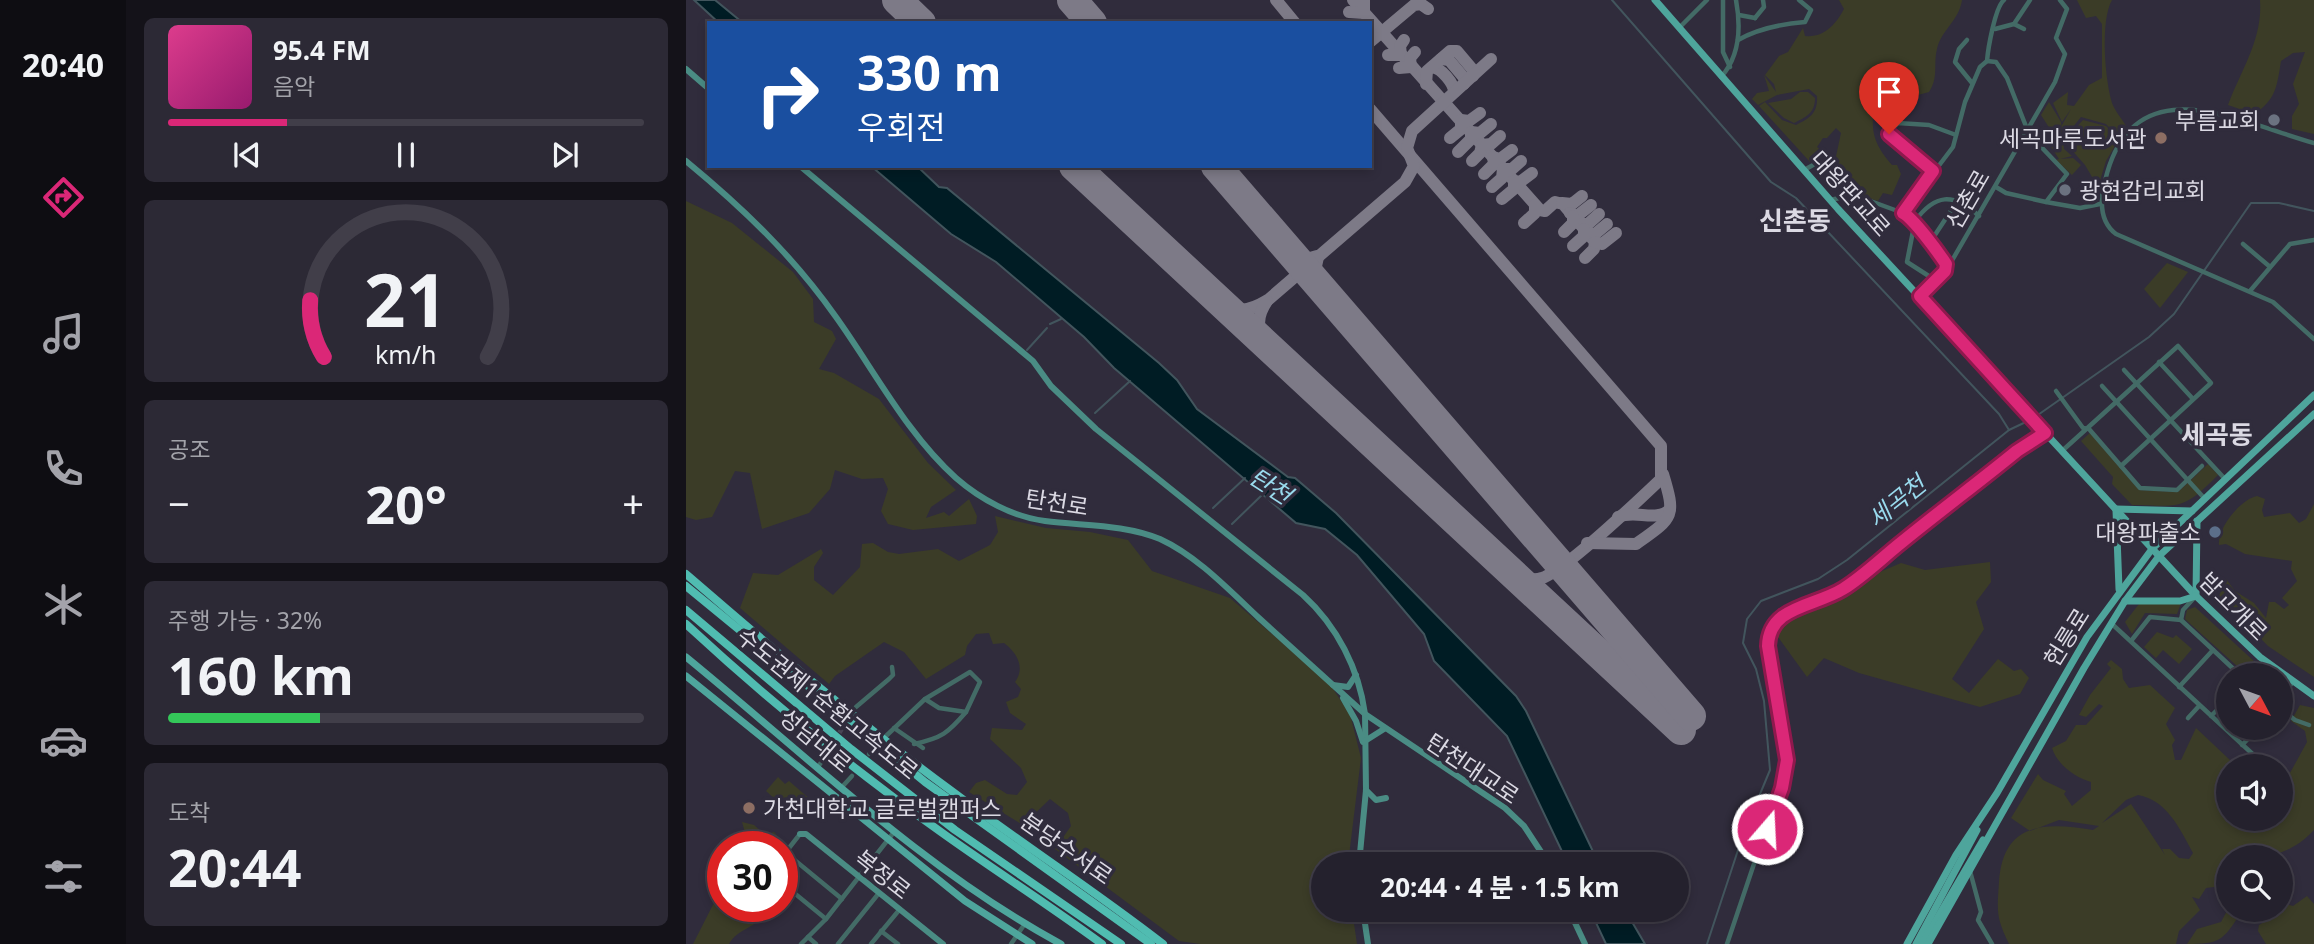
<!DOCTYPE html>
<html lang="ko">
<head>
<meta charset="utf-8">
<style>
  :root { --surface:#24212d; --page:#2c2935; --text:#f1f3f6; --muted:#a3a3aa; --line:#413e49; --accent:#db2777 }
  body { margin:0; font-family:"Noto Sans","Noto Sans KR",sans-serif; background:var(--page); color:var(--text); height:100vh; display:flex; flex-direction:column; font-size:26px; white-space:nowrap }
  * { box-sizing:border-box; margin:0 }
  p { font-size:23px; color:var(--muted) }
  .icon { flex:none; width:38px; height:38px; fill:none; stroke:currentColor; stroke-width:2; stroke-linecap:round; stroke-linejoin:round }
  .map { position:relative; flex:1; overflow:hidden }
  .panel { display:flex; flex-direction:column; gap:18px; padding:18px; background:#141219; width:560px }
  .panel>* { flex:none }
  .hud { position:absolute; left:21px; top:21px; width:665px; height:147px; border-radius:0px; box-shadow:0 4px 10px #0003,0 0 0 2px var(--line); background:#1a4fa0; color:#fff; overflow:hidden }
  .needle { width:46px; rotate:131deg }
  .tools { position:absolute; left:1530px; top:663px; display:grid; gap:14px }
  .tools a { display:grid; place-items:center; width:77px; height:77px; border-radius:50%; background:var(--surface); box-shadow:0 4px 10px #0003,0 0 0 2px var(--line); font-size:35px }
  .speed { position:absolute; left:21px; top:831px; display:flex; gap:14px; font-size:35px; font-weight:700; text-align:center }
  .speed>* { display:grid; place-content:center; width:91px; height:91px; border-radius:50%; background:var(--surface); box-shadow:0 4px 10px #0003,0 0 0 2px var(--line); line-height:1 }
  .speed .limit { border:10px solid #d22; background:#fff; color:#111 }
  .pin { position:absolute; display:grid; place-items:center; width:60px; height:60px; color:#fff; margin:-72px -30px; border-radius:50% 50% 50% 0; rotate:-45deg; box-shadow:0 0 7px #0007 }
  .pin .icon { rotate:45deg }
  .me { position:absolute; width:77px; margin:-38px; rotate:19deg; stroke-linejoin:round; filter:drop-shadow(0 0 5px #0008) }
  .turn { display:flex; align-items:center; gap:24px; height:147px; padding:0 35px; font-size:32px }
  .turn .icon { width:91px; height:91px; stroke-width:2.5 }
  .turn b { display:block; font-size:49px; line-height:60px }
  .big { font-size:52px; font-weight:700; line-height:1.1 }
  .panel .widget { flex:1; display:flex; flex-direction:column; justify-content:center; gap:10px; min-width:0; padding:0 24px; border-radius:10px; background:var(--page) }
  .panel .dial { align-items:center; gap:0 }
  .dial svg { height:182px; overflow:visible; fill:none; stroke:var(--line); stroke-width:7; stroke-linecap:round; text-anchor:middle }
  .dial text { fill:var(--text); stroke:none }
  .song { display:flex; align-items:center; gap:21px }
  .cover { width:84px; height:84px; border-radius:10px; background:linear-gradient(135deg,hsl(330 70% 55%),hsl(320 70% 35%)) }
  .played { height:7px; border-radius:4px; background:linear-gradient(90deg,var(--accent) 25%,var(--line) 25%) }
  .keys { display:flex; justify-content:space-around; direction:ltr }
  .heat { display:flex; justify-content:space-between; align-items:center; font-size:38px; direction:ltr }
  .charge { height:10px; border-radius:5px; background:linear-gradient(90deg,#34c759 32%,var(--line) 0) }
  .trip { position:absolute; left:625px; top:852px; width:378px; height:70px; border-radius:35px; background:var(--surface); box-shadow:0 4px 10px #0003,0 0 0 2px var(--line); font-weight:700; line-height:70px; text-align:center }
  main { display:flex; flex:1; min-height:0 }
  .menu { display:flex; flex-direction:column; width:126px; justify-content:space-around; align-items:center; background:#0e0d12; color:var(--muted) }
  .menu .icon { width:49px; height:49px }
  .menu .selected { color:var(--accent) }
  .menu b { font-size:32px; color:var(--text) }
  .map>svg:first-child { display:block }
</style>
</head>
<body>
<main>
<nav class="menu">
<b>20:40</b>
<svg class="icon selected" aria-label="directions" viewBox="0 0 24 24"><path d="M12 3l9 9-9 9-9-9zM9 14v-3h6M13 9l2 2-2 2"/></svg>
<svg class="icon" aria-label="music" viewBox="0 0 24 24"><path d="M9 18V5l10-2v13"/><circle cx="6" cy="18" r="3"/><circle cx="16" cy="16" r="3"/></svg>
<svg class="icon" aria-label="phone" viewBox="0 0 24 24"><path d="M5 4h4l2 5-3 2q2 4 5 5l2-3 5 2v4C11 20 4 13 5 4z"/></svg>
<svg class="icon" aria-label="climate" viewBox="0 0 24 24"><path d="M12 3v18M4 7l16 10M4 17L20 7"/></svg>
<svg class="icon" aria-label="car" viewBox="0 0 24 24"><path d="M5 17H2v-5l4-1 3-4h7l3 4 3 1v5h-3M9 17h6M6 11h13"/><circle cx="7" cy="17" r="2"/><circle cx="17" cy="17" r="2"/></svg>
<svg class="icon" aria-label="filters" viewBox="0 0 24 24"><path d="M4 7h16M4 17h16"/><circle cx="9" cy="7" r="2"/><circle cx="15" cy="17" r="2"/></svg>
</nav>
<section class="panel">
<div class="widget">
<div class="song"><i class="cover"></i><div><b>95.4 FM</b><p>음악</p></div></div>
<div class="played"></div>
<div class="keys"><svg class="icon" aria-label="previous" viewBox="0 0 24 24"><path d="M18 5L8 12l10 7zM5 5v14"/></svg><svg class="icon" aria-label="pause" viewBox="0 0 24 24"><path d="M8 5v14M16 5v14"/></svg><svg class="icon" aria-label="next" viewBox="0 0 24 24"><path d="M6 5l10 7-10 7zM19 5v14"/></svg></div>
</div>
<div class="widget dial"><svg viewBox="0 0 100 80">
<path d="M14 69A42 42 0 1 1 86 69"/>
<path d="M14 69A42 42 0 0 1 8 44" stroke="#db2777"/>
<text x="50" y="56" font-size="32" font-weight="700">21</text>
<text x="50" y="72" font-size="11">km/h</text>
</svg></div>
<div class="widget"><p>공조</p>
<div class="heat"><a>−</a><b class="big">20°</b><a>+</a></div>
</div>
<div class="widget"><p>주행 가능 · 32%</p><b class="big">160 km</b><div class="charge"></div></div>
<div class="widget"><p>도착</p><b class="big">20:44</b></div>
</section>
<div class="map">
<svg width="1628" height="944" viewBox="0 0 1628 944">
  <rect width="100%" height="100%" fill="#302c3c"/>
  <!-- green -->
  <g fill="#3b3c27" fill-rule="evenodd">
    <path d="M1153,0H1276C1273,21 1255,30 1251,49C1247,65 1253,77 1243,92L1232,95L1203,79H1191C1190,118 1176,131 1206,165H1211L1215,174L1206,195L1197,193L1192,201L1164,192L1149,161L1155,133L1150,128L1141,138H1137L1131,147L1135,150L1124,162L1073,106L1079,102L1096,120L1110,125C1124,118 1132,113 1131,96L1123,89L1091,95L1072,105L1066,99L1071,93L1083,91L1078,75L1090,92L1088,84L1079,75L1093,56L1102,52L1117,28L1119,36C1138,38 1150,24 1158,9Z"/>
    <path d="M1391,0H1426C1414,21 1419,79 1426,103C1429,111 1436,119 1440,126L1433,137L1420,124L1395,117L1379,137L1375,127L1385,109L1376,122L1367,103L1382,92L1381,105L1388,106L1403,85L1416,78V24L1410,16L1400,18Z"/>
    <path d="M1574,0H1628V134L1606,129V116L1613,104L1607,84L1619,52L1607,53L1595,61C1591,86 1590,100 1568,114L1542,105C1555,70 1577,39 1574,0Z"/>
    <path d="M1114,92H1122L1129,98C1129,113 1120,117 1108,123L1098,118L1082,103L1105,99Z"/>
    <path d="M1363,102L1375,122L1378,149L1386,156L1374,159L1387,158L1395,165L1386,175L1370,160L1373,159L1362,142L1364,129L1355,115Z"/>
    <path d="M1397,120L1420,126L1433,139L1420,161L1412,187L1399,165L1384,148L1386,132Z"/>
    <path d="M0,201L46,223L107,272L127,299L128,322L146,331L150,339L133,369L148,373L193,399L242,463L270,490L245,507L240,518L258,512L263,516L283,499L291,516L290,524L227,530L202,524L195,511L202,489L197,478L176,479L149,470L144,489L123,513L76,529L64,473L49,471L26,517L10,520L0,517Z"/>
    <path d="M1481,263L1502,272L1474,308L1458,289Z"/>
    <path d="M1404,433L1453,490L1492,492L1522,464L1532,475C1496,511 1495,506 1446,505L1426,484L1427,477L1395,441Z"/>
    <path d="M1571,496L1579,499L1576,510L1578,517L1604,513L1613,523L1620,519L1628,504V677L1582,646L1533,596L1540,579L1549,591L1568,603L1580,618L1583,602H1589L1598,609L1603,605L1596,598L1611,581L1605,569L1606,561L1559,554L1540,544L1533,545C1531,528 1555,499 1571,496Z"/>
    <path d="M309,516L360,528L404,532L442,540L466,571L544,598L643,683L664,714L675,758L662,864H637V910H666L671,944H514L493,941L369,849L385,826L382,813L364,799L337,825L283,792L290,783L299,780L321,794L331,795L341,782L335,768L304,739L306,728L336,730L340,724L324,713L320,702L332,697L335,689L329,682C340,667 330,652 318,643L307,644L303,633L290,634L281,646L279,655L240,679L218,652L198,642L149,676L143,684L54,608L67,573L92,575L135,549L137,553L128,567V580L147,595L174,567L176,544L187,543L202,552L213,554L252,549L273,561L304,545L312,532Z"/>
    <path d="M1304,562L1305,582L1290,602L1298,629L1266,679L1283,693L1312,659L1328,671L1335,669L1343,678L1334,694L1294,707L1173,673L1138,658L1121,677L1087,630L1090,623L1099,617L1133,606L1173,581L1215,563L1239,570Z"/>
    <path d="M1495,603L1491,614L1459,613L1446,634L1439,622L1453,604Z"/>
    <path d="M1509,607L1583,675H1561L1499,619L1501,610Z"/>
    <path d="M1471,632L1487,638L1490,635L1506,649L1493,664L1477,650L1470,658L1458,647Z"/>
    <path d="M1425,660L1436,669L1437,679L1443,688L1464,685L1489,708L1480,724L1489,740L1486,745L1489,760H1495L1510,728L1545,761V766H1542V819H1594V774L1600,769L1604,773L1621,742L1619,731L1605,721L1614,705L1628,708V830C1602,858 1577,857 1542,858V908L1537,896L1528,887L1520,888L1513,899L1506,897L1514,910L1493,931L1490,944H1323C1310,917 1311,912 1313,882C1317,822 1358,822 1407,830L1413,826L1373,820L1344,831L1325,818L1352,774L1357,780L1380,791L1378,794L1386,806L1405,790V782C1388,777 1371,764 1366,748L1380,741L1390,725H1400L1417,706L1413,704L1400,717L1393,715L1404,695L1425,668L1421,664ZM1452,795C1481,800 1494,829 1507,853L1503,859L1493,858L1484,849H1476L1479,855L1445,804L1416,823L1440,800Z"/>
    <path d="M92,777L99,784L103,781L125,800L110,818L80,791Z"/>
    <path d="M56,822L68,825L79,835L88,832L97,842L93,847H56L60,836Z"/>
    <path d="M37,885V906L74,907L78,914C69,929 52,928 43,944H7Z"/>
    <path d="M1621,896L1628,904V944H1580L1572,931L1573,925L1583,919L1575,915L1567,918L1564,914H1554C1537,941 1533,944 1501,944L1511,929L1535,922L1542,909L1594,910V898L1600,904L1607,906Z"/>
  </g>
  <!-- water -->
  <g fill="#001c24" stroke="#42555d" stroke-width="2">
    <path d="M8,0H29L57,23H33Z"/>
    <path d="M185,166H231L253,187L261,188L473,363L491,380L511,409L602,477L609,478L650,513L830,696L840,711L913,864H882L821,736L748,661L738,634L671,555L639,529L610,523L428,368L398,337L310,262L265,234Z"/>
    <path d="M904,910H939L959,944H920Z"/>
  </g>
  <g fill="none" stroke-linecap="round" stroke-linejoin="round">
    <!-- stream -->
    <g stroke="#42555d" stroke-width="2">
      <path d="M926,0L1085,182L1110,198L1313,414L1323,430"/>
      <path d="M364,324L375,319"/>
      <path d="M341,350L361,328"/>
      <path d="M409,413L444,381"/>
      <path d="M1349,417L1463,337L1488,314L1565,203H1593L1628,211"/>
      <path d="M527,508L559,478"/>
      <path d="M546,524L578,493"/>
      <path d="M1021,944L1057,835L1084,770L1078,701L1070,669L1057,643L1061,619L1075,601L1132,579L1161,560L1323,430L1344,420"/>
    </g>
    <!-- taxiway -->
    <g stroke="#7d7a87" stroke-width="12">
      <path d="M590,0L609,23"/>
      <path d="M667,0L854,210L859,211L869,202L877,204L909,242L908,249L899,258"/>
      <path d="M663,12L678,13V0"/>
      <path d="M684,42L728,5L735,4L742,9"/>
      <path d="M702,55H715L714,46L718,40"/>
      <path d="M755,59L763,60L779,79L778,84"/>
      <path d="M746,67C755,68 768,83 768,92"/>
      <path d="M713,68L725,67L724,58L729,52"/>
      <path d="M740,84L741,71L764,51H771L787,70V76"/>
      <path d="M684,109L975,446V479C955,498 878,571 856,578C845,582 834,577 825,572"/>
      <path d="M764,138L775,129V120L783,121L794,113"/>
      <path d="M772,152L785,139V132L794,133L805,124"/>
      <path d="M786,161L794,153L796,145L805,144L814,136"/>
      <path d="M798,174L808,164L807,157L814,159L826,150"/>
      <path d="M806,187L816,178L817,169H826L835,161"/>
      <path d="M816,199L828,189V181L834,182L846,173"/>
      <path d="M876,203L886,204L896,196"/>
      <path d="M884,213L891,216L905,205"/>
      <path d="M838,223L849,213V205"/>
      <path d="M894,224H902L913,214"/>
      <path d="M878,232L887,223V216"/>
      <path d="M902,234H909L921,224"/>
      <path d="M909,242L916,244L930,233"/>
      <path d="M887,246L898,236V229"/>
      <path d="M605,253L617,260L631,256"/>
      <path d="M631,283L629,271L632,257"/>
      <path d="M530,299C550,313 560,313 582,300L719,182L728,166L721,148L726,131L805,59"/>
      <path d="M581,301C568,320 572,332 586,350"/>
      <path d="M932,517C949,509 971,523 984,509"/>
      <path d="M901,543L950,544C988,517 990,517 977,474"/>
    </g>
    <!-- runway -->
    <g stroke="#7d7a87" stroke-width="30">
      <path d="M211,0L235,23"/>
      <path d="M386,0L406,23"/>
      <path d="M388,166L995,730"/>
      <path d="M530,166L1005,716"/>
    </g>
    <!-- street-tunnel -->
    <path stroke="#4a4655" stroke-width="4.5" stroke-dasharray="4.5 2" stroke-linecap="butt" d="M140,755L163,717"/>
    <!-- street -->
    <g stroke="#436b66" stroke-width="4.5">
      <path d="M1037,0V52L1044,67"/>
      <path d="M1053,15L1069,18"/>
      <path d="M1069,18L1078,7L1077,0"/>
      <path d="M1328,24L1338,29"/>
      <path d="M993,28L1021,0"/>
      <path d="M1309,29L1328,24L1344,0"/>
      <path d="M1052,40C1073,28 1095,24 1119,22L1125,10L1113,0"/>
      <path d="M1281,40L1273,49L1269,62L1286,83"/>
      <path d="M1301,61L1310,62L1321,78L1343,134L1381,174L1360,202L1320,193L1310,187"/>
      <path d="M1035,77C1054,56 1055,27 1050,0"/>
      <path d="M1198,100L1203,134L1247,171"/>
      <path d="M1203,131L1212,123L1243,125L1270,135"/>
      <path d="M1628,143C1552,122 1447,63 1419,181C1414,200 1413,221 1430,234L1587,302L1628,339"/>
      <path d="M1118,170L1129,164L1139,173L1145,168L1153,176"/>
      <path d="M1144,200L1168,195L1217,213"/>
      <path d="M1360,202L1394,208L1414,204"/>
      <path d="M1243,244L1272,200"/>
      <path d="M1557,244L1583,266"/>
      <path d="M1260,264L1233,232L1229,221C1249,194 1267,192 1293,216"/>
      <path d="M1249,280L1221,262L1229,221L1217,213L1267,147L1279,102L1294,67L1301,61C1302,49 1309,7 1318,0"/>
      <path d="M1564,291L1604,244L1628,240"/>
      <path d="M1234,296L1260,271L1369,82L1379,54L1370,38L1381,9L1374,0"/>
      <path d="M1473,362L1507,399"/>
      <path d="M1438,370L1539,479"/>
      <path d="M1416,386L1519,499"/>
      <path d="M1370,391L1397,428L1403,429L1454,488L1491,490L1516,466"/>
      <path d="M1376,451L1492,346L1525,383L1435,466"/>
      <path d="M1495,620L1555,676"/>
      <path d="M1426,624L1572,759"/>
      <path d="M1445,641L1464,617L1495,620L1497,610L1509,597"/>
      <path d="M1493,687L1527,650"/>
      <path d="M1594,698L1606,683"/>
      <path d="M239,699L284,672L294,682L280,712"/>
      <path d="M170,707L203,679L207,675L206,667"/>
      <path d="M1594,708L1609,720L1623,725"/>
      <path d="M1525,716L1542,699"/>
      <path d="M1502,718L1513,706"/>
      <path d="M208,728L237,748"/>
      <path d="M200,736L239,699L253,708L280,712C262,733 256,738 228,744"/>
      <path d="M1556,745L1573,728"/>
      <path d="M183,754L186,751"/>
      <path d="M132,767L140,755"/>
      <path d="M156,787L166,776"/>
      <path d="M100,853L156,899"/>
      <path d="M96,857L114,834"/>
      <path d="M1284,871L1295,912L1292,920L1306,944"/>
      <path d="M96,883L140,919"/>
      <path d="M195,931L212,944"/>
      <path d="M122,937L130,944"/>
      <path d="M115,944L140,919L208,832"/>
      <path d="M152,944L193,893"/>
      <path d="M185,944L214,909"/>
      <path d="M325,944L338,925"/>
      <path d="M1041,944L1100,769L1101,752L1082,646C1083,606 1128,608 1157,589C1179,575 1199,555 1220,538C1257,509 1294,480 1330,451L1359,433"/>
    </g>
    <!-- secondary -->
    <g stroke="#4a8c84" stroke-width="6">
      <path d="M0,69L23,89"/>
      <path d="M0,161C57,208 107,256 150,317C188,370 221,434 270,478C294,499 327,517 359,521C397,526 438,524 474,539C511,556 543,590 573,618C608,650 644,682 679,714L680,790L673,864"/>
      <path d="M114,166L347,361L365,386L410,429L617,595C651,626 673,669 679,714L819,808L838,826L863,864"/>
      <path d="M647,685L662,687L670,675"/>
      <path d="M657,698L670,721L677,742"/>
      <path d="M679,741L698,729"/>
      <path d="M680,790L690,800L700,798"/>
      <path d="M114,834H120L257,944"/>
      <path d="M677,910L682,944"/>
      <path d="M883,910L899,944"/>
    </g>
    <!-- primary -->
    <g stroke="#4ea59c" stroke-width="7">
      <path d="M969,0L1152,209L1510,596L1574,657L1628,696"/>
      <path d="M1430,509L1506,511"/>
      <path d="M1430,510L1433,589"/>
      <path d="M1510,596L1511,521"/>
      <path d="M1439,601H1494L1510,596"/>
      <path d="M0,657C120,755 239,871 375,944"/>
      <path d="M0,676L279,901L346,944"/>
      <path d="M1221,944L1270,855L1311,793L1401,637L1466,549L1628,395"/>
      <path d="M1230,944L1291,830"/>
      <path d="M1236,944L1297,840"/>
      <path d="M1242,944L1398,668L1439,601L1473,556L1628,414"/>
    </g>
    <!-- highway -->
    <g stroke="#50bcb1" stroke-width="8">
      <path d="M0,574C87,649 174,724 267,792C336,844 409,891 477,944"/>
      <path d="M0,586L239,782L465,944"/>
      <path d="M0,610L165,749L269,830L435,944"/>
      <path d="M0,624C80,698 166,769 255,832C308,870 363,905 416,944"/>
    </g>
  </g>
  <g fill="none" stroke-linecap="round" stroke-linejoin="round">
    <defs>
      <path id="route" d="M1081,829L1096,788L1101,760L1082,646C1083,606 1128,607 1157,589C1178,576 1197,557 1216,542C1254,511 1293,482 1331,451L1359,433L1234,296L1259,271L1260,264C1252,252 1228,219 1217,213L1247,171L1203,134"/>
    </defs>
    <!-- route casing -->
    <use href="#route" stroke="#8e194d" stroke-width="18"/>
    <!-- route -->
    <use href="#route" stroke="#db2777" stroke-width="12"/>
  </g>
  <!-- markers -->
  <g fill="#6b7280" stroke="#302c3c" stroke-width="2.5">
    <circle cx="1588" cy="120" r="7"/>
    <circle cx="1379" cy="190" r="7"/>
  </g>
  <g fill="#8d6e63" stroke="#302c3c" stroke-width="2.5">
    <circle cx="1475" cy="138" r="7"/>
    <circle cx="63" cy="808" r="7"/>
  </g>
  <circle fill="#5c6f8a" stroke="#302c3c" stroke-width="2.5" cx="1529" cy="532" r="7"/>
  <g text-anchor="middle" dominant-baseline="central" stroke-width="7" stroke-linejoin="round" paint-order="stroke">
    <!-- poi labels -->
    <g font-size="23" fill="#dbd9e3" stroke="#302c3c" text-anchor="end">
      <text x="1574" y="120">부름교회</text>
      <text x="1461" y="138">세곡마루도서관</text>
      <text x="1393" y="190" text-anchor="start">광현감리교회</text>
      <text x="1515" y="532">대왕파출소</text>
      <text x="77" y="808" text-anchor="start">가천대학교 글로벌캠퍼스</text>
    </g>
    <!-- street labels -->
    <g font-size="23" fill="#dbd9e3" stroke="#302c3c">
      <text transform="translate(1165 193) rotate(48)">대왕판교로</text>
      <text transform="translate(1281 199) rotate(-60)">신촌로</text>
      <text transform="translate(371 502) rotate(9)">탄천로</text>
      <text transform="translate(1548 606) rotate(45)">밤고개로</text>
      <text transform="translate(1380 637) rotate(-58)">헌릉로</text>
      <text transform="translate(142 703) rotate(39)">수도권제1순환고속도로</text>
      <text transform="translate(130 740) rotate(40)">성남대로</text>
      <text transform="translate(787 768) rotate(34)">탄천대교로</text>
      <text transform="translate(381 848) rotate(35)">분당수서로</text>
      <text transform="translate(197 874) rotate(38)">복정로</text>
    </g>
    <!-- water labels -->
    <g font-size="24" font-style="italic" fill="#99daed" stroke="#302c3c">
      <text transform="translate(585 485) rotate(33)">탄천</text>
      <text transform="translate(1210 501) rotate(-39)">세곡천</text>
    </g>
    <!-- quarter labels -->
    <g font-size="26" font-weight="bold" fill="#dbd9e3" stroke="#302c3c">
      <text x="1109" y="220">신촌동</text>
      <text x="1531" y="434">세곡동</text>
    </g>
  </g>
</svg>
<div class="tools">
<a><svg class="needle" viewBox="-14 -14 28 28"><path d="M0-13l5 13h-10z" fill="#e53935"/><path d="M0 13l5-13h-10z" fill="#a3a3aa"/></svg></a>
<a><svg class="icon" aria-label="sound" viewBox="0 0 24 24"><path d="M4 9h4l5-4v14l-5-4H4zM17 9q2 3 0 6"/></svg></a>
<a><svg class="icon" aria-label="search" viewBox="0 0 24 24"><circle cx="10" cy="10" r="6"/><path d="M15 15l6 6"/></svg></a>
</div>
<div class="speed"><div class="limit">30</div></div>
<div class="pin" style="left:1203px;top:134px;background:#d93025"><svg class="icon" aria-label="arrive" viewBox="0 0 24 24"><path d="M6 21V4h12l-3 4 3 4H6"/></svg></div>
<svg class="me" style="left:1081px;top:829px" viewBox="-20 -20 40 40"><circle r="17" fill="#db2777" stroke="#fff" stroke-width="3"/><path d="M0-11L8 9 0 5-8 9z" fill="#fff"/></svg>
<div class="trip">20:44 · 4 분 · 1.5 km</div>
<div class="hud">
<div class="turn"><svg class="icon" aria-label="right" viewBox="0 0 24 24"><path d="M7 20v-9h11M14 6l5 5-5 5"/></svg><div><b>330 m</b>우회전</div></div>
</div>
</div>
</main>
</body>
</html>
